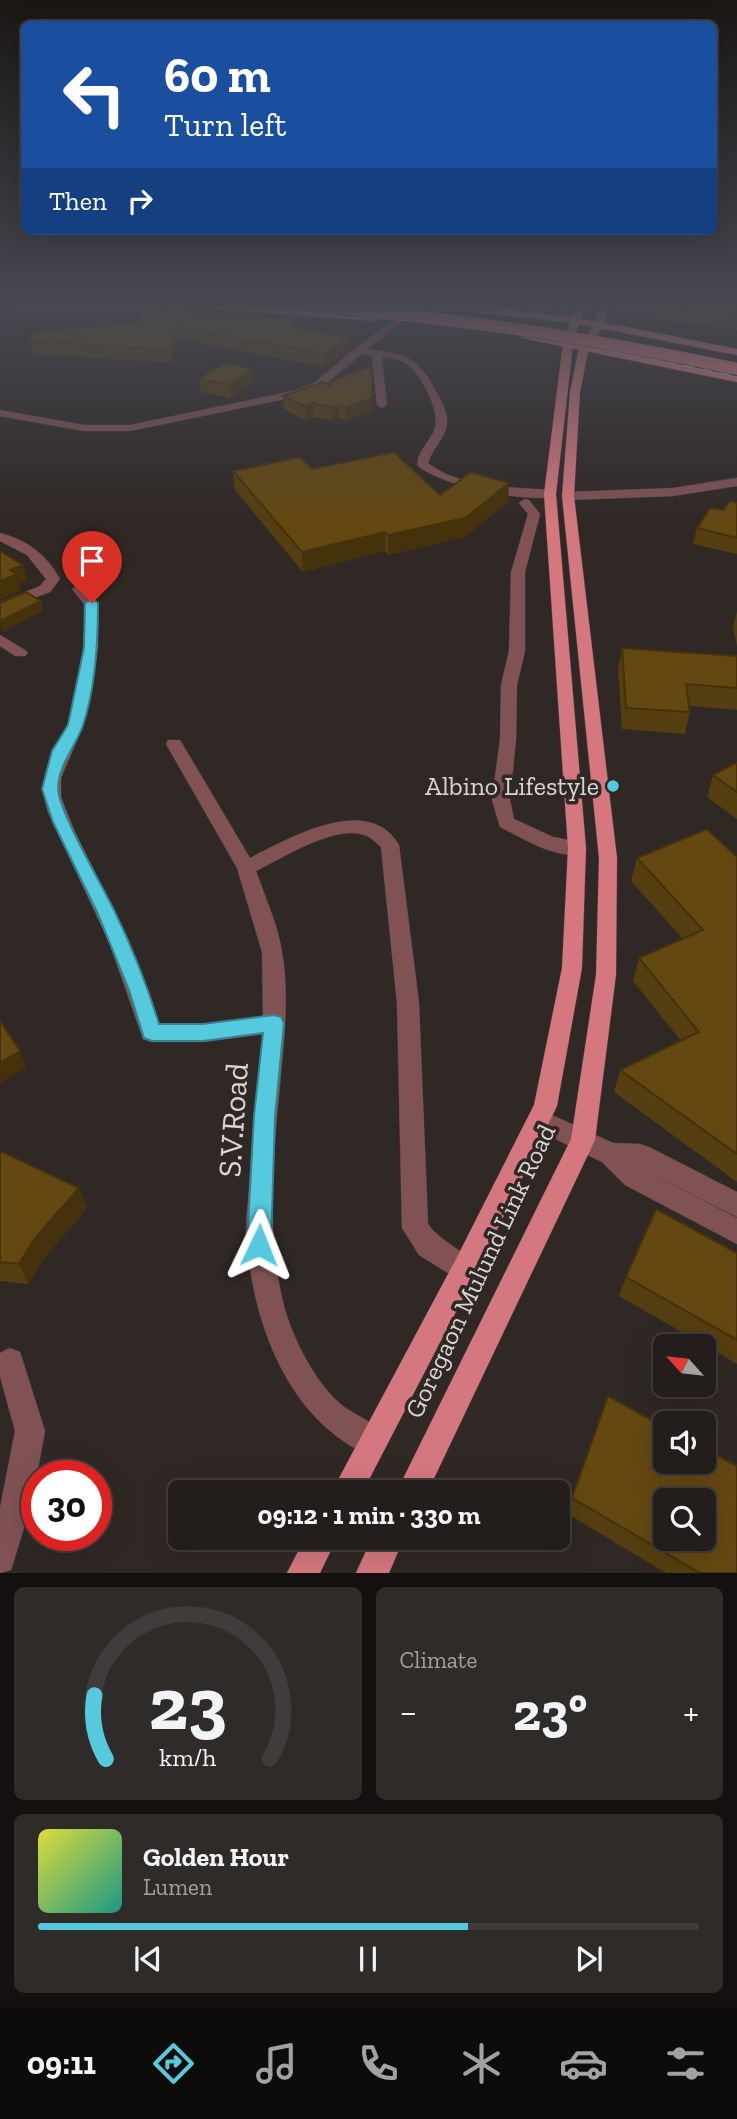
<!DOCTYPE html>
<html lang="en">
<head>
<meta charset="utf-8">
<style>
  :root { --surface:#231e1c; --page:#2f2b29; --text:#f1f3f6; --muted:#a3a2a3; --line:#403c3b; --accent:#55cadf }
  body { margin:0; font-family:"Zilla Slab",serif; background:var(--page); color:var(--text); height:100vh; display:flex; flex-direction:column; font-size:26px; white-space:nowrap }
  * { box-sizing:border-box; margin:0 }
  p { font-size:23px; color:var(--muted) }
  .icon { flex:none; width:38px; height:38px; fill:none; stroke:currentColor; stroke-width:2; stroke-linecap:round; stroke-linejoin:round }
  .map { position:relative; height:1573px; overflow:hidden }
  .side { display:flex; flex-direction:column; gap:14px; padding:14px; background:#13100f; flex:1 }
  .side>* { flex:none }
  .top-card { position:absolute; left:21px; top:21px; width:696px; height:214px; border-radius:10px; box-shadow:0 7px 28px #0002,0 0 0 2px var(--line); background:#1a4fa0; color:#fff; overflow:hidden }
  .needle { width:46px; rotate:297deg }
  .tools { position:absolute; left:653px; top:1334px; display:grid; gap:14px }
  .tools a { display:grid; place-items:center; width:63px; height:63px; border-radius:10px; background:var(--surface); box-shadow:0 7px 28px #0002,0 0 0 2px var(--line); font-size:35px }
  .speed { position:absolute; left:21px; top:1460px; display:flex; gap:14px; font-size:35px; font-weight:700; text-align:center }
  .speed>* { display:grid; place-content:center; width:91px; height:91px; border-radius:50%; background:var(--surface); box-shadow:0 7px 28px #0002,0 0 0 2px var(--line); line-height:1 }
  .speed .limit { border:10px solid #d22; background:#fff; color:#111 }
  .pin { position:absolute; display:grid; place-items:center; width:60px; height:60px; color:#fff; margin:-72px -30px; border-radius:50% 50% 50% 0; rotate:-45deg; box-shadow:0 0 7px #0007 }
  .pin .icon { rotate:45deg }
  .me { position:absolute; width:77px; margin:-38px; rotate:2deg; stroke-linejoin:round; filter:drop-shadow(0 0 5px #0008) }
  .turn { display:flex; align-items:center; gap:24px; height:147px; padding:0 28px; font-size:32px }
  .turn .icon { width:91px; height:91px; stroke-width:2.5 }
  .turn b { display:block; font-size:49px; line-height:60px }
  .then { display:flex; align-items:center; height:66px; padding:0 28px; background:#0003; gap:14px; font-size:26px }
  .big { font-size:52px; font-weight:700; line-height:1.1 }
  .side .card { flex:1; display:flex; flex-direction:column; justify-content:center; gap:10px; min-width:0; padding:0 24px; border-radius:10px; background:var(--page) }
  .side .dial { align-items:center; gap:0 }
  .dial svg { height:182px; overflow:visible; fill:none; stroke:var(--line); stroke-width:7; stroke-linecap:round; text-anchor:middle }
  .dial text { fill:var(--text); stroke:none }
  .song { display:flex; align-items:center; gap:21px }
  .cover { width:84px; height:84px; border-radius:10px; background:linear-gradient(135deg,hsl(60 70% 55%),hsl(170 70% 35%)) }
  .played { height:7px; border-radius:4px; background:linear-gradient(90deg,var(--accent) 65%,var(--line) 65%) }
  .keys { display:flex; justify-content:space-around; direction:ltr }
  .heat { display:flex; justify-content:space-between; align-items:center; font-size:38px; direction:ltr }
  .side .tiles { flex:1; display:grid; gap:14px; grid-template-columns:1fr 1fr }
  .card:last-child { grid-column:span 2 }
  .trip { position:absolute; left:168px; top:1480px; width:402px; height:70px; border-radius:10px; background:var(--surface); box-shadow:0 7px 28px #0002,0 0 0 2px var(--line); font-weight:700; line-height:70px; text-align:center }
  .tabs { display:flex; height:112px; justify-content:space-around; align-items:center; background:#0e0c0b; color:var(--muted) }
  .tabs .icon { width:49px; height:49px }
  .tabs .selected { color:var(--accent) }
  .tabs b { font-size:32px; color:var(--text) }
  .map>svg:first-child { display:block }
</style>
</head>
<body>
<div class="map">
<svg width="737" height="1573" viewBox="0 0 737 1573">
  <rect width="100%" height="100%" fill="#2f2825"/>
  <g fill="none" stroke-linecap="round" stroke-linejoin="round">
    <defs>
      <g id="minor">
        <path d="M398,317L403,320L401,322L368,349C407,354 418,357 437,393C442,402 448,412 447,424C445,439 432,449 428,463C459,488 512,487 550,490L554,491V497C524,502 442,486 418,466C415,453 431,441 435,428C440,410 422,376 408,365C400,359 391,358 382,357L387,405L382,408L377,405L372,356L362,354L322,387L300,396L130,431H84L0,416V410L84,425H130L293,391L314,383L354,349Z"/>
        <path d="M737,478V486L673,496L568,500L562,496L568,492L673,488Z"/>
        <path d="M525,499L529,500L540,514L525,572V651L517,685L516,739L510,800L514,819L553,837L584,843L586,848L584,853C557,861 523,838 500,827L492,800L500,739L501,685L509,651L511,572L528,514L519,503Z"/>
        <path d="M0,533C27,540 46,554 60,579L50,592L0,611V602L40,586L46,579L27,555L0,541Z"/>
        <path d="M79,585L84,586L98,603V648L84,724L61,778V797L74,830L129,942L159,1024H203L263,1016L262,952L237,868L166,744L168,740H180L250,858C288,839 368,792 399,845L419,1003L428,1224C441,1243 470,1252 477,1270L473,1279L464,1283L419,1255L402,1228L397,1003L381,847C377,844 373,839 369,837C339,821 283,858 256,871C265,897 278,925 282,952C290,996 283,1051 279,1095C272,1163 267,1235 283,1302C291,1336 316,1385 343,1406C359,1418 380,1423 388,1442L383,1452L373,1457C291,1423 256,1331 247,1247C244,1228 248,1207 249,1188C252,1137 257,1085 263,1034L203,1042H151L143,1039L109,942L48,812C33,767 61,751 72,711C81,676 86,640 84,604L72,589Z"/>
        <path d="M0,635L25,650L28,653L25,656H15L0,646Z"/>
        <path d="M539,1109L613,1143L640,1144L649,1147L737,1192V1217L642,1169L737,1218V1244L625,1185L602,1162L531,1127L527,1120L531,1113Z"/>
        <path d="M10,1348L20,1352L45,1431L32,1502L11,1570L0,1573V1508L15,1431L0,1376V1353Z"/>
      </g>
      <g id="major">
        <path d="M577,302H585L573,344L556,494L586,848L582,968L557,1106L473,1279L362,1493H331L455,1261L534,1105L562,968L568,848L544,494L563,344Z"/>
        <path d="M601,302H609L604,325L589,347L580,392L574,496L617,858L616,975L595,1140L427,1493H396L571,1139L596,975L599,858L562,496L570,392L579,347L594,325Z"/>
        <path d="M305,1538H337L320,1573H287Z"/>
        <path d="M372,1538H404L389,1573H356Z"/>
      </g>
      <g id="highway">
        <path d="M162,302H208L373,315L378,318L373,321L167,305Z"/>
        <path d="M351,302L405,305L402,302C515,302 626,327 737,349V355L574,323L424,307V311L420,312L355,307L351,306Z"/>
        <path d="M526,333L737,374V382L522,338L520,336Z"/>
      </g>
    </defs>
    <!-- minor casing -->
    <use href="#minor" stroke="#4a4441" stroke-width="1"/>
    <!-- major casing -->
    <use href="#major" stroke="#4a4441" stroke-width="1"/>
    <!-- highway casing -->
    <use href="#highway" stroke="#4a4441" stroke-width="2"/>
    <!-- minor -->
    <use href="#minor" fill="#805254" fill-rule="evenodd"/>
    <!-- major -->
    <use href="#major" fill="#d5777e" fill-rule="evenodd"/>
    <!-- highway -->
    <use href="#highway" fill="#f7858e" fill-rule="evenodd"/>
    <defs>
      <path id="rail" d="M159,302C253,307 346,311 439,322C540,333 638,354 737,375"/>
    </defs>
    <!-- rail casing -->
    <use href="#rail" stroke="#c4c0be" stroke-width="4.5"/>
    <!-- rail -->
    <use href="#rail" stroke="#2f2825" stroke-width="2.5" stroke-dasharray="9" stroke-linecap="butt"/>
    <defs>
      <path id="highway-bridge" d="M317,307C459,318 598,339 737,369"/>
    </defs>
    <!-- highway-bridge casing -->
    <use href="#highway-bridge" stroke="#4a4441" stroke-width="13" stroke-linecap="butt"/>
    <!-- highway-bridge -->
    <use href="#highway-bridge" stroke="#f7858e" stroke-width="12"/>
  </g>
  <!-- wall -->
  <g fill="#553e0f">
    <path d="M513,302H560L551,312L512,307Z"/>
    <path d="M737,302V330L656,319L658,307Z"/>
    <path d="M184,311L183,313L296,319L297,328L349,337V350L325,367L178,339L173,363L33,354L30,341L139,322V320L169,312Z"/>
    <path d="M199,379L255,382L231,398L201,392Z"/>
    <path d="M323,382L372,412L346,421L339,418L332,421L314,417L305,420L284,409L283,396Z"/>
    <path d="M312,469L440,495L508,502L464,537L388,555L385,551L303,572L235,490L233,471Z"/>
    <path d="M737,503V554L693,544L697,528Z"/>
    <path d="M737,611V646L733,627Z"/>
    <path d="M622,648L737,656V710L689,706L690,712L685,734L622,729L618,669Z"/>
    <path d="M737,762V819L707,797L713,775Z"/>
    <path d="M737,857V1182L614,1092L620,1070L681,1041L633,981L639,958L683,939L631,881L637,858Z"/>
    <path d="M0,1151L87,1208L44,1258L28,1284L0,1281Z"/>
    <path d="M737,1253V1364L619,1296L626,1277Z"/>
    <path d="M608,1396L737,1573H666L566,1513Z"/>
  </g>
  <!-- shaded-wall -->
  <g fill="#45320c">
    <path d="M182,302H183L184,311L181,325L180,312Z"/>
    <path d="M552,302H560L551,312Z"/>
    <path d="M13,303L16,314L0,327V314Z"/>
    <path d="M296,319L297,332L291,327Z"/>
    <path d="M177,327L178,339L173,363L172,350Z"/>
    <path d="M349,337V350L325,367V354Z"/>
    <path d="M254,369L255,382L231,398L229,385Z"/>
    <path d="M372,398V412L346,421L345,408Z"/>
    <path d="M313,403L314,417L305,420V407Z"/>
    <path d="M339,405V418L332,421V407Z"/>
    <path d="M509,483L508,502L464,537L388,555V535Z"/>
    <path d="M385,532V551L303,572L302,552Z"/>
    <path d="M23,565L27,581L19,584L21,591L0,600V581L10,570Z"/>
    <path d="M41,601L43,611L2,632L0,621Z"/>
    <path d="M20,1051L26,1068L0,1083V1063Z"/>
    <path d="M79,1188L87,1208L44,1258L28,1284L19,1264L35,1238Z"/>
  </g>
  <!-- building -->
  <g fill="#634811" stroke="#45320c" stroke-width="2" fill-rule="evenodd">
    <path d="M0,302H1L13,303L0,314Z"/>
    <path d="M179,302H182L180,312L296,319L291,327L349,337L325,354L177,327L172,350L30,341V333L147,321L139,320L140,310L169,312Z"/>
    <path d="M661,302H737V317L658,307Z"/>
    <path d="M224,363L254,369L229,385L199,379Z"/>
    <path d="M372,366V398L345,408L339,405L332,407L313,403L305,407L283,396L323,382L329,385L338,378Z"/>
    <path d="M394,452L440,495L471,472L509,483L465,518L388,535L385,532L302,552L233,471L300,457L312,469Z"/>
    <path d="M730,501L737,503V538L697,528L710,508L723,510Z"/>
    <path d="M0,551L23,565L10,570L17,574L0,581Z"/>
    <path d="M26,592L41,601L0,621V603Z"/>
    <path d="M622,648L737,656V688L686,684L690,712L626,708Z"/>
    <path d="M737,762V792L713,775Z"/>
    <path d="M707,829L737,857V1154L620,1070L699,1032L639,958L703,930L637,858Z"/>
    <path d="M0,1021L20,1051L0,1063Z"/>
    <path d="M0,1151L79,1188L35,1238L19,1264L0,1262Z"/>
    <path d="M656,1209L737,1253V1340L626,1277Z"/>
    <path d="M608,1396L665,1427V1461H704V1448L737,1466V1573H700L572,1498ZM665,1500H704V1538H665Z"/>
  </g>
  <!-- sky -->
  <linearGradient id="sky" x2="0" y2="1"><stop stop-color="#1a1614"/><stop offset="0.58" stop-color="#474851"/><stop offset="1" stop-color="#474851" stop-opacity="0"/></linearGradient>
  <rect width="737" height="522" fill="url(#sky)"/>
  <!-- route -->
  <path fill="#55cadf" stroke="#378391" stroke-width="2" d="M92,599L98,603C98,642 96,687 83,725C76,746 58,765 58,789C59,812 102,885 114,910C132,947 147,985 159,1024H203L274,1015L281,1017L284,1023L275,1116L271,1245L267,1253L259,1257L251,1253L247,1245L254,1116L263,1033L203,1041H152L144,1038L129,990L98,914L53,822L42,789L52,751L68,725L84,648L85,603Z"/>
  <!-- markers -->
  <circle fill="#55cadf" stroke="#2f2825" stroke-width="2.5" cx="613" cy="786" r="7"/>
  <g text-anchor="middle" dominant-baseline="central" stroke-width="7" stroke-linejoin="round" paint-order="stroke">
    <!-- poi labels -->
    <g font-size="26" fill="#dad6d4" stroke="#2f2825" text-anchor="end">
      <text x="599" y="786">Albino Lifestyle</text>
    </g>
    <!-- street labels -->
    <g font-size="26" fill="#dad6d4" stroke="#2f2825">
      <text transform="translate(480 1271) rotate(-65)">Goregaon Mulund Link Road</text>
    </g>
    <!-- near-street labels -->
    <g font-size="32" fill="#dad6d4" stroke="#2f2825">
      <text transform="translate(233 1120) rotate(-86)">S.V.Road</text>
    </g>
  </g>
</svg>
<div class="tools">
<a><svg class="needle" viewBox="-14 -14 28 28"><path d="M0-13l5 13h-10z" fill="#e53935"/><path d="M0 13l5-13h-10z" fill="#a3a2a3"/></svg></a>
<a><svg class="icon" aria-label="sound" viewBox="0 0 24 24"><path d="M4 9h4l5-4v14l-5-4H4zM17 9q2 3 0 6"/></svg></a>
<a><svg class="icon" aria-label="search" viewBox="0 0 24 24"><circle cx="10" cy="10" r="6"/><path d="M15 15l6 6"/></svg></a>
</div>
<div class="speed"><div class="limit">30</div></div>
<div class="pin" style="left:92px;top:603px;background:#d93025"><svg class="icon" aria-label="arrive" viewBox="0 0 24 24"><path d="M6 21V4h12l-3 4 3 4H6"/></svg></div>
<svg class="me" style="left:259px;top:1245px" viewBox="-20 -20 40 40"><path d="M0-17L14 15 0 8-14 15z" fill="#55cadf" stroke="#fff" stroke-width="4"/></svg>
<div class="trip">09:12 · 1 min · 330 m</div>
<div class="top-card">
<div class="turn"><svg class="icon" aria-label="left" viewBox="0 0 24 24"><path d="M17 20v-9H6M10 6l-5 5 5 5"/></svg><div><b>60 m</b>Turn left</div></div>
<div class="then">Then<svg class="icon" aria-label="right" viewBox="0 0 24 24"><path d="M7 20v-9h11M14 6l5 5-5 5"/></svg></div>
</div>
</div>
<section class="side">
<div class="tiles">
<div class="card dial"><svg viewBox="0 0 100 80">
<path d="M14 69A42 42 0 1 1 86 69"/>
<path d="M14 69A42 42 0 0 1 9 41" stroke="#55cadf"/>
<text x="50" y="56" font-size="32" font-weight="700">23</text>
<text x="50" y="72" font-size="11">km/h</text>
</svg></div>
<div class="card"><p>Climate</p>
<div class="heat"><a>−</a><b class="big">23°</b><a>+</a></div>
</div>
<div class="card">
<div class="song"><i class="cover"></i><div><b>Golden Hour</b><p>Lumen</p></div></div>
<div class="played"></div>
<div class="keys"><svg class="icon" aria-label="previous" viewBox="0 0 24 24"><path d="M18 5L8 12l10 7zM5 5v14"/></svg><svg class="icon" aria-label="pause" viewBox="0 0 24 24"><path d="M8 5v14M16 5v14"/></svg><svg class="icon" aria-label="next" viewBox="0 0 24 24"><path d="M6 5l10 7-10 7zM19 5v14"/></svg></div>
</div>
</div>
</section>
<nav class="tabs">
<b>09:11</b>
<svg class="icon selected" aria-label="directions" viewBox="0 0 24 24"><path d="M12 3l9 9-9 9-9-9zM9 14v-3h6M13 9l2 2-2 2"/></svg>
<svg class="icon" aria-label="music" viewBox="0 0 24 24"><path d="M9 18V5l10-2v13"/><circle cx="6" cy="18" r="3"/><circle cx="16" cy="16" r="3"/></svg>
<svg class="icon" aria-label="phone" viewBox="0 0 24 24"><path d="M5 4h4l2 5-3 2q2 4 5 5l2-3 5 2v4C11 20 4 13 5 4z"/></svg>
<svg class="icon" aria-label="climate" viewBox="0 0 24 24"><path d="M12 3v18M4 7l16 10M4 17L20 7"/></svg>
<svg class="icon" aria-label="car" viewBox="0 0 24 24"><path d="M5 17H2v-5l4-1 3-4h7l3 4 3 1v5h-3M9 17h6M6 11h13"/><circle cx="7" cy="17" r="2"/><circle cx="17" cy="17" r="2"/></svg>
<svg class="icon" aria-label="filters" viewBox="0 0 24 24"><path d="M4 7h16M4 17h16"/><circle cx="9" cy="7" r="2"/><circle cx="15" cy="17" r="2"/></svg>
</nav>
</body>
</html>
